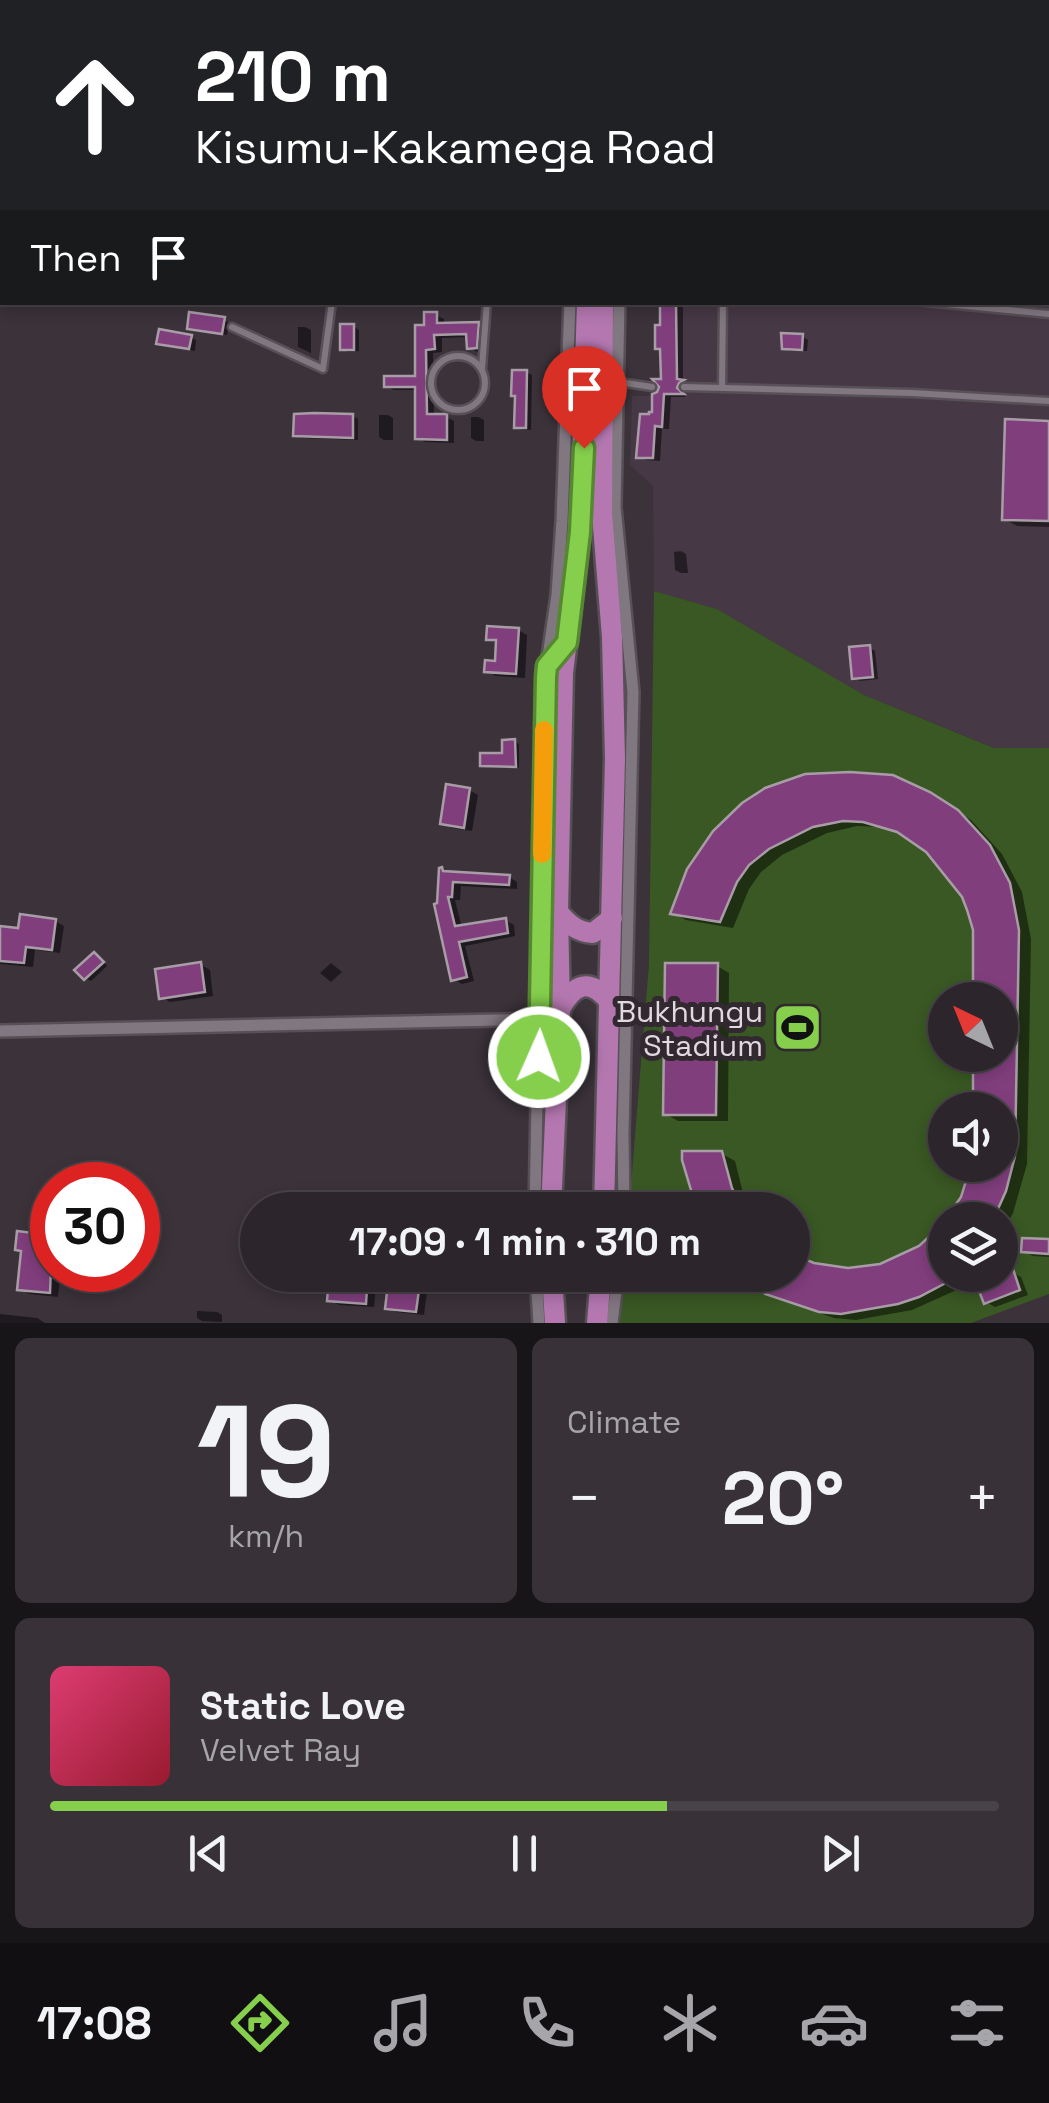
<!DOCTYPE html>
<html lang="en">
<head>
<meta charset="utf-8">
<style>
  :root { --surface:#2c262c; --page:#383238; --text:#f1f3f6; --muted:#a6a5a9; --line:#484348; --accent:#85cf4c }
  body { margin:0; font-family:"Space Grotesk",sans-serif; background:var(--page); color:var(--text); height:100vh; display:flex; flex-direction:column; font-size:38px; white-space:nowrap }
  * { box-sizing:border-box; margin:0 }
  p { font-size:32px; color:var(--muted) }
  .icon { flex:none; width:55px; height:55px; fill:none; stroke:currentColor; stroke-width:2; stroke-linecap:round; stroke-linejoin:round }
  .map { position:relative; height:1323px; overflow:hidden }
  .details { display:flex; flex-direction:column; gap:15px; padding:15px; background:#181518; flex:1 }
  .details>* { flex:none }
  .banner { position:absolute; left:0px; top:0px; width:1050px; height:305px; box-shadow:0 5px 15px #0003,0 0 0 2px var(--line); background:#202124; color:#fff; overflow:hidden }
  .needle { width:65px; rotate:317deg }
  .tools { position:absolute; left:928px; top:982px; display:grid; gap:20px }
  .tools a { display:grid; place-items:center; width:90px; height:90px; border-radius:50%; background:var(--surface); box-shadow:0 5px 15px #0003,0 0 0 2px var(--line); font-size:50px }
  .speed { position:absolute; left:30px; top:1162px; display:flex; gap:20px; font-size:50px; font-weight:700; text-align:center }
  .speed>* { display:grid; place-content:center; width:130px; height:130px; border-radius:50%; background:var(--surface); box-shadow:0 5px 15px #0003,0 0 0 2px var(--line); line-height:1 }
  .speed .limit { border:15px solid #d22; background:#fff; color:#111 }
  .pin { position:absolute; display:grid; place-items:center; width:85px; height:85px; color:#fff; margin:-102px -42px; border-radius:50% 50% 50% 0; rotate:-45deg; box-shadow:0 0 10px #0007 }
  .pin .icon { rotate:45deg }
  .me { position:absolute; width:110px; margin:-55px; rotate:2deg; stroke-linejoin:round; filter:drop-shadow(0 0 8px #0008) }
  .turn { display:flex; align-items:center; gap:35px; height:210px; padding:0 30px; font-size:45px }
  .turn .icon { width:130px; height:130px; stroke-width:2.5 }
  .turn b { display:block; font-size:70px; line-height:85px }
  .then { display:flex; align-items:center; height:95px; padding:0 30px; background:#0003; gap:20px; font-size:38px }
  .big { font-size:75px; font-weight:700; line-height:1.1 }
  .details .card { flex:1; display:flex; flex-direction:column; justify-content:center; gap:15px; min-width:0; padding:0 35px; border-radius:15px; background:var(--page) }
  .details .dial { align-items:center; gap:0 }
  .dial b { font-size:130px; line-height:1 }
  .song { display:flex; align-items:center; gap:30px }
  .cover { width:120px; height:120px; border-radius:15px; background:linear-gradient(135deg,hsl(340 70% 55%),hsl(350 70% 35%)) }
  .played { height:10px; border-radius:5px; background:linear-gradient(90deg,var(--accent) 65%,var(--line) 65%) }
  .keys { display:flex; justify-content:space-around; direction:ltr }
  .heat { display:flex; justify-content:space-between; align-items:center; font-size:55px; direction:ltr }
  .details .tiles { flex:1; display:grid; gap:15px; grid-template-columns:1fr 1fr }
  .card:last-child { grid-column:span 2 }
  .trip { position:absolute; left:240px; top:1192px; width:570px; height:100px; border-radius:50px; background:var(--surface); box-shadow:0 5px 15px #0003,0 0 0 2px var(--line); font-weight:700; line-height:100px; text-align:center }
  .tab-bar { display:flex; height:160px; justify-content:space-around; align-items:center; background:#120f12; color:var(--muted) }
  .tab-bar .icon { width:70px; height:70px }
  .tab-bar .active { color:var(--accent) }
  .tab-bar b { font-size:45px; color:var(--text) }
  .map>svg:first-child { display:block }
</style>
</head>
<body>
<div class="map">
<svg width="1049" height="1323" viewBox="0 0 1049 1323">
  <rect width="100%" height="100%" fill="#3b323a"/>
  <!-- built -->
  <path fill="#463845" d="M625,0H1049V748H995L864,695L717,609L654,591L653,486L630,465L632,396L669,395L670,303L1048,302V2H625Z"/>
  <!-- green -->
  <path fill="#395823" fill-rule="evenodd" d="M654,591L717,609L864,695L994,748H1049V1294L971,1323H617L622,1275H792V1210H629L649,964ZM945,1000H1000V1055H945ZM945,1110H1000V1165H945ZM945,1220H1000V1275H945Z"/>
  <!-- shadow -->
  <g fill="#0007">
    <path d="M663,302H683V383L687,385L683,394L686,397H671L669,429H662L660,461L646,460L639,456L663,382V351L658,348L663,327Z"/>
    <path d="M436,315L444,319V326L478,324L486,329L484,352H477L469,347V337L442,338V352L433,353L434,417H446L454,421V443L425,442L417,437V390H394L386,386L417,379L427,327Z"/>
    <path d="M224,320L229,323L227,335L195,331L190,327Z"/>
    <path d="M353,326L359,330V351L348,352L343,349Z"/>
    <path d="M298,327H305L311,330V353L298,347Z"/>
    <path d="M802,336L808,340L807,351H790L784,347Z"/>
    <path d="M191,337L196,340L195,351L164,346L159,343Z"/>
    <path d="M526,372L532,375L531,430H522L517,427Z"/>
    <path d="M379,415H388L393,418V440H384L379,437Z"/>
    <path d="M353,416L358,419V440L301,438L295,435Z"/>
    <path d="M471,417H478L484,420V441H476L471,438Z"/>
    <path d="M1049,423V527L1017,526L1004,519Z"/>
    <path d="M681,551L686,554L688,573H681L675,570L674,552Z"/>
    <path d="M518,630L527,635L525,678L496,676L487,671L498,663L499,644L489,638Z"/>
    <path d="M870,648L875,651L878,679L860,681L854,678Z"/>
    <path d="M515,742L519,744V768L487,767L482,765L504,756Z"/>
    <path d="M469,790L478,795L472,831L452,828L443,823Z"/>
    <path d="M944,802L971,820L1002,854L1022,892L1031,939L1027,1164L1013,1213L1000,1237V1220H948L963,1198L973,1165H1000V1110H975V1055H1000V1000H975V930L964,896L928,850L917,842L895,831L878,827L857,826L827,833L782,855L761,872L749,889L733,928L686,920L673,913L715,833Z"/>
    <path d="M441,870L448,874L509,877L517,882V889L461,886L460,900H455L462,928L505,920L514,925L515,936L465,946L474,981L462,984L453,979Z"/>
    <path d="M55,921L64,926L60,953L35,950L33,967L0,964V928L20,931Z"/>
    <path d="M100,958L107,966L91,981L85,978Z"/>
    <path d="M331,963L342,972L331,982L320,973Z"/>
    <path d="M201,965L210,970L213,996L170,1002L161,997Z"/>
    <path d="M717,966L729,973L728,1121H678L666,1114Z"/>
    <path d="M722,1154L735,1161L744,1197L751,1210H700Z"/>
    <path d="M945,1224V1275H973L961,1288L912,1310L856,1320L834,1318L781,1300L744,1275H792L813,1266L848,1271L880,1266L920,1248Z"/>
    <path d="M34,1235L43,1240L42,1244L52,1246V1270H61L58,1297L29,1294L20,1289Z"/>
    <path d="M1049,1241V1257L1033,1256L1024,1251Z"/>
    <path d="M1012,1272L1021,1277L1028,1295L995,1307L986,1302Z"/>
    <path d="M332,1275H377L374,1307L339,1305L330,1300Z"/>
    <path d="M378,1275H429L424,1315L396,1312L388,1307L391,1279Z"/>
    <path d="M197,1311L217,1312L222,1315V1322L202,1321L197,1318Z"/>
    <path d="M0,1314L37,1318L45,1323H0Z"/>
  </g>
  <!-- building -->
  <g fill="#813e7d" stroke="#a89da7" stroke-width="2.5">
    <path d="M660,302H676L677,379L684,380L679,383L677,388L684,394H664L662,427L655,426L653,458H636L640,414H649V412H652V394L657,392L659,387L652,379H661L660,349H655V325H660Z"/>
    <path d="M189,312L225,317L222,334L187,329Z"/>
    <path d="M424,312H437V323L479,322L477,348L467,349L466,334L434,335L435,349L426,350L427,414H447V440L415,439V387H384V376H415V325H424Z"/>
    <rect x="340" y="324" width="14" height="26"/>
    <path d="M159,329L192,335L189,349L156,344Z"/>
    <path d="M781,333L803,334L802,350L782,349Z"/>
    <path d="M512,370H527L526,428H514L515,396H511Z"/>
    <path d="M314,413L353,414V438L293,436L294,414Z"/>
    <path d="M1005,419L1049,421V521L1002,520Z"/>
    <path d="M487,626L519,628L516,674L484,672L485,660L495,661L496,640H486Z"/>
    <path d="M870,645L873,677L852,679L849,647Z"/>
    <path d="M515,739L516,767L480,766V753H502V740Z"/>
    <path d="M850,772L893,775L930,792L958,810L990,845L1010,883L1019,930L1015,1156L1006,1191L993,1220H945L961,1197L971,1165H1000V1110H973V1055H1000V1000H973V930L967,910L962,897L926,852L897,832L863,822L843,821L813,827L769,849L749,865L737,882L720,922L670,914L687,869L713,831L742,803L765,788L805,774Z"/>
    <path d="M446,784L470,788L464,828L440,824Z"/>
    <path d="M442,867L443,871L510,875L509,885L453,882L452,897H448L455,926L506,918L508,933L459,942L467,977L451,981L434,904L437,903L439,868Z"/>
    <path d="M20,914L56,919L52,950L26,947L24,963L0,961V926L18,928Z"/>
    <path d="M94,952L104,962L84,980L74,970Z"/>
    <path d="M201,962L205,992L159,999L155,969Z"/>
    <path d="M665,963H718L716,1115H663Z"/>
    <path d="M682,1151H722L732,1188L743,1210H697L682,1160Z"/>
    <path d="M945,1222V1275H961L919,1297L898,1304L841,1314L819,1312L765,1294L739,1275H792V1254L814,1263L848,1268L880,1264L919,1246Z"/>
    <path d="M17,1231L34,1233V1241L52,1243L50,1293L17,1290L21,1251L15,1250Z"/>
    <path d="M1022,1238L1049,1239V1254L1021,1252Z"/>
    <path d="M1013,1269L1020,1290L984,1304L976,1283Z"/>
    <path d="M329,1275H368L366,1304L327,1301Z"/>
    <path d="M389,1275H421L416,1312L385,1309Z"/>
  </g>
  <g fill="none" stroke-linecap="round" stroke-linejoin="round">
    <defs>
      <g id="service">
        <path d="M721,0L722,2"/>
        <path d="M925,302L1049,314"/>
        <path d="M232,327L323,369L332,302"/>
        <circle cx="458" cy="383" r="27"/>
        <path d="M482,368L487,302"/>
        <path d="M619,382L652,387"/>
        <path d="M684,387L912,393L1049,401"/>
        <path d="M722,388L723,302"/>
      </g>
      <g id="minor">
        <path d="M580,2V0"/>
        <path d="M626,2V0"/>
        <path d="M619,302L615,507L633,692L623,1134L624,1210"/>
        <path d="M1,1031L540,1019"/>
        <path d="M535,1210L545,677L557,595L562,521L570,302"/>
        <path d="M536,1275L539,1323"/>
        <path d="M612,1323L618,1275"/>
      </g>
      <g id="trunk">
        <path d="M595,2V0"/>
        <path d="M611,2V0"/>
        <path d="M603,302L602,514L612,637L615,758L604,1210"/>
        <path d="M558,912C568,924 577,932 593,933L612,918"/>
        <path d="M560,1009C574,984 589,977 609,1001"/>
        <path d="M551,1210L560,1009L558,912L563,673L580,532L587,302"/>
        <path d="M552,1275L555,1323"/>
        <path d="M597,1323L601,1275"/>
      </g>
    </defs>
    <!-- service casing -->
    <use href="#service" stroke="#575056" stroke-width="11"/>
    <!-- minor casing -->
    <use href="#minor" stroke="#575056" stroke-width="16"/>
    <!-- trunk casing -->
    <use href="#trunk" stroke="#575056" stroke-width="25"/>
    <!-- service -->
    <use href="#service" stroke="#817780" stroke-width="6"/>
    <!-- minor -->
    <use href="#minor" stroke="#817780" stroke-width="11"/>
    <!-- trunk -->
    <use href="#trunk" stroke="#b477b0" stroke-width="20"/>
  </g>
  <g fill="none" stroke-linecap="round" stroke-linejoin="round">
    <defs>
      <path id="route" d="M539,1057L546,677L547,666L567,642L580,532L584,448"/>
    </defs>
    <!-- route casing -->
    <use href="#route" stroke="#568731" stroke-width="25"/>
    <!-- route -->
    <use href="#route" stroke="#85cf4c" stroke-width="18"/>
    <!-- slow -->
    <path stroke="#f59e0b" stroke-width="18" d="M542,854L544,730"/>
  </g>
  <!-- icons -->
  <defs>
    <symbol id="stadium-square" viewBox="-11 -11 22 22"><rect x="-9" y="-9" width="18" height="18" rx="4" fill="#85cf4c" stroke="#312830"/><path d="M0-5a6.5 5 0 1 0 0 10a6.5 5 0 1 0 0-10ZM-3.5-1.8h7v3.6h-7Z" fill="#111"/></symbol>
  </defs>
  <g fill-rule="evenodd">
    <use href="#stadium-square" x="770" y="1000" width="55" height="55"/>
  </g>
  <g text-anchor="middle" dominant-baseline="central" stroke-width="10" stroke-linejoin="round" paint-order="stroke">
    <!-- poi labels -->
    <g font-size="30" fill="#e0dadf" stroke="#312830" text-anchor="end">
      <text x="763" y="1011">Bukhungu<tspan x="763" dy="34">Stadium</tspan></text>
    </g>
  </g>
</svg>
<div class="tools">
<a><svg class="needle" viewBox="-14 -14 28 28"><path d="M0-13l5 13h-10z" fill="#e53935"/><path d="M0 13l5-13h-10z" fill="#a6a5a9"/></svg></a>
<a><svg class="icon" aria-label="sound" viewBox="0 0 24 24"><path d="M4 9h4l5-4v14l-5-4H4zM17 9q2 3 0 6"/></svg></a>
<a><svg class="icon" aria-label="layers" viewBox="0 0 24 24"><path d="M12 4l9 5-9 5-9-5zM3 14l9 5 9-5"/></svg></a>
</div>
<div class="speed"><div class="limit">30</div></div>
<div class="pin" style="left:584px;top:448px;background:#d93025"><svg class="icon" aria-label="arrive" viewBox="0 0 24 24"><path d="M6 21V4h12l-3 4 3 4H6"/></svg></div>
<svg class="me" style="left:539px;top:1057px" viewBox="-20 -20 40 40"><circle r="17" fill="#85cf4c" stroke="#fff" stroke-width="3"/><path d="M0-11L8 9 0 5-8 9z" fill="#fff"/></svg>
<div class="trip">17:09 · 1 min · 310 m</div>
<div class="banner">
<div class="turn"><svg class="icon" aria-label="ahead" viewBox="0 0 24 24"><path d="M12 20V5M6 11l6-6 6 6"/></svg><div><b>210 m</b>Kisumu-Kakamega Road</div></div>
<div class="then">Then<svg class="icon" aria-label="arrive" viewBox="0 0 24 24"><path d="M6 21V4h12l-3 4 3 4H6"/></svg></div>
</div>
</div>
<section class="details">
<div class="tiles">
<div class="card dial"><b>19</b><p>km/h</p></div>
<div class="card"><p>Climate</p>
<div class="heat"><a>−</a><b class="big">20°</b><a>+</a></div>
</div>
<div class="card">
<div class="song"><i class="cover"></i><div><b>Static Love</b><p>Velvet Ray</p></div></div>
<div class="played"></div>
<div class="keys"><svg class="icon" aria-label="previous" viewBox="0 0 24 24"><path d="M18 5L8 12l10 7zM5 5v14"/></svg><svg class="icon" aria-label="pause" viewBox="0 0 24 24"><path d="M8 5v14M16 5v14"/></svg><svg class="icon" aria-label="next" viewBox="0 0 24 24"><path d="M6 5l10 7-10 7zM19 5v14"/></svg></div>
</div>
</div>
</section>
<nav class="tab-bar">
<b>17:08</b>
<svg class="icon active" aria-label="directions" viewBox="0 0 24 24"><path d="M12 3l9 9-9 9-9-9zM9 14v-3h6M13 9l2 2-2 2"/></svg>
<svg class="icon" aria-label="music" viewBox="0 0 24 24"><path d="M9 18V5l10-2v13"/><circle cx="6" cy="18" r="3"/><circle cx="16" cy="16" r="3"/></svg>
<svg class="icon" aria-label="phone" viewBox="0 0 24 24"><path d="M5 4h4l2 5-3 2q2 4 5 5l2-3 5 2v4C11 20 4 13 5 4z"/></svg>
<svg class="icon" aria-label="climate" viewBox="0 0 24 24"><path d="M12 3v18M4 7l16 10M4 17L20 7"/></svg>
<svg class="icon" aria-label="car" viewBox="0 0 24 24"><path d="M5 17H2v-5l4-1 3-4h7l3 4 3 1v5h-3M9 17h6M6 11h13"/><circle cx="7" cy="17" r="2"/><circle cx="17" cy="17" r="2"/></svg>
<svg class="icon" aria-label="filters" viewBox="0 0 24 24"><path d="M4 7h16M4 17h16"/><circle cx="9" cy="7" r="2"/><circle cx="15" cy="17" r="2"/></svg>
</nav>
</body>
</html>
